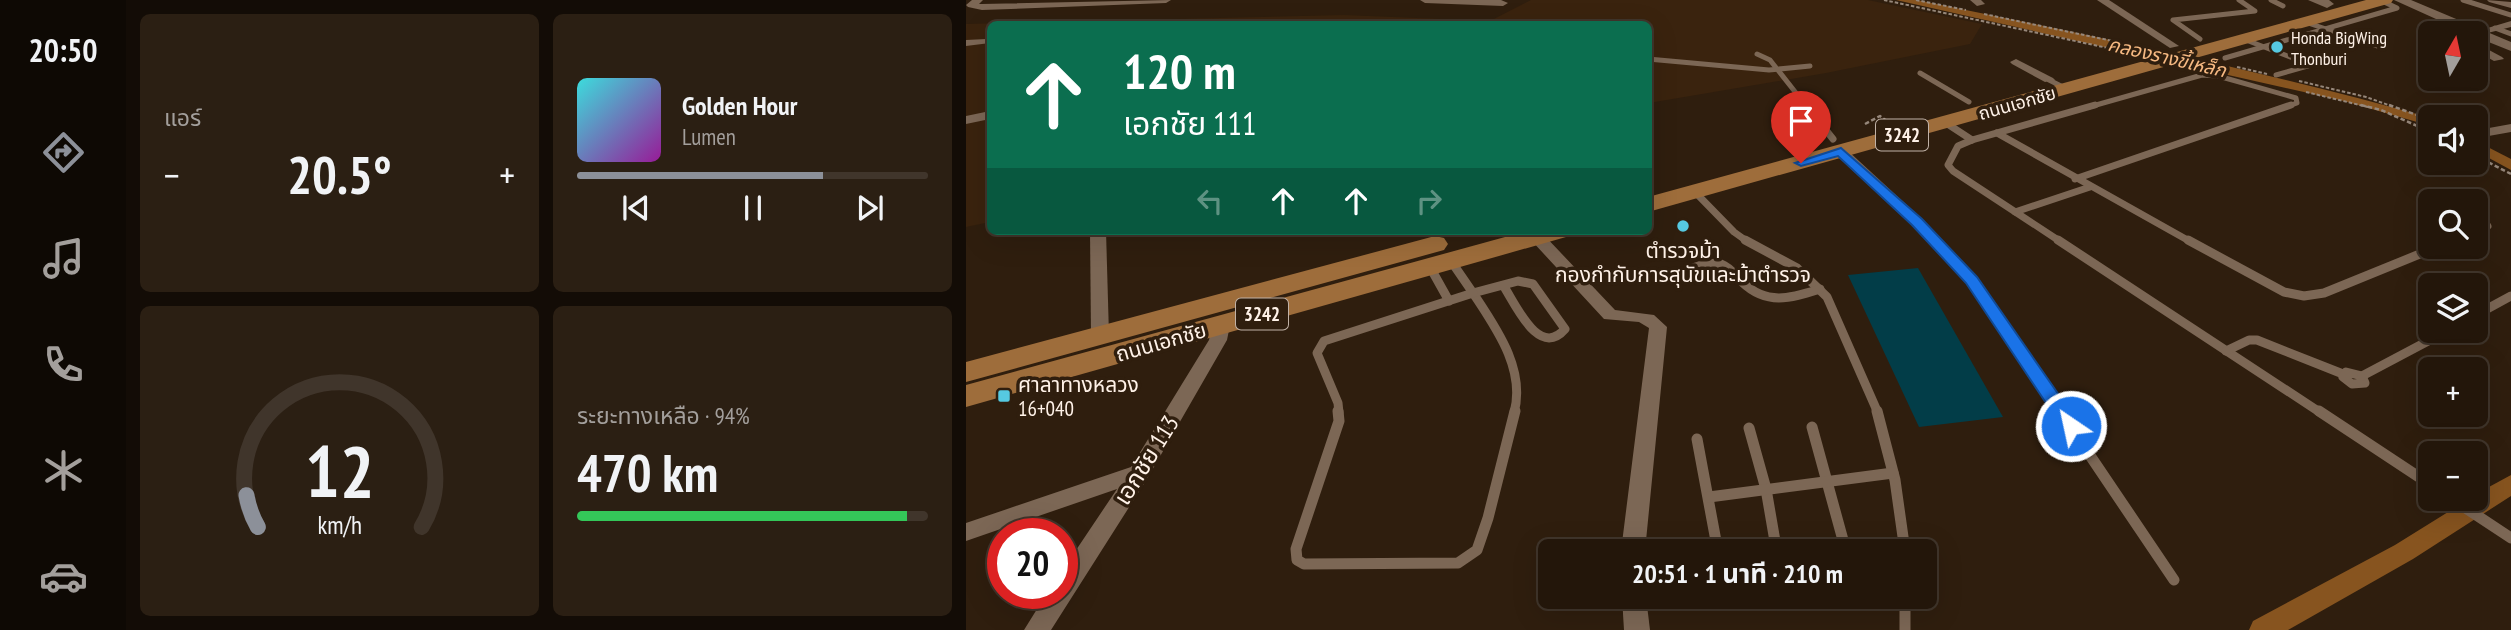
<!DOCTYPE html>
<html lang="th">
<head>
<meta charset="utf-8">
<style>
  :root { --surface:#23160a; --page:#2b1f13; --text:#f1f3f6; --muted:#a39f9c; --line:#40352b; --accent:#8c9099 }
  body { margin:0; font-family:"PT Sans Narrow","Noto Sans Thai",sans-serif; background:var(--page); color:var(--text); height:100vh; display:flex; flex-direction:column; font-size:26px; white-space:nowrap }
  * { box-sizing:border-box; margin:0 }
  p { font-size:23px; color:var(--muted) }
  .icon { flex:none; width:38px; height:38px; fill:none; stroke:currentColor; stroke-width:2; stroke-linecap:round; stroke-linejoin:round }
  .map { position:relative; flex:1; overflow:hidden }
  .drawer { display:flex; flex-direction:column; gap:14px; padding:14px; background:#130c06; width:840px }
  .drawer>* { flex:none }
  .hud { position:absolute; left:21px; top:21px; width:665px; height:214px; border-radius:10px; box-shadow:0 7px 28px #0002,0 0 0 2px var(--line); background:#0b6e4f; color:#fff; overflow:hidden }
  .needle { width:46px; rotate:9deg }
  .tools { position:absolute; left:1452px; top:21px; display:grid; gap:14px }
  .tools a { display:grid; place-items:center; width:70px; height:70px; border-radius:10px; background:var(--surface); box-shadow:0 7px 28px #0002,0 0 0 2px var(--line); font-size:35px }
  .speed { position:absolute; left:21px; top:518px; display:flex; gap:14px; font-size:35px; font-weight:700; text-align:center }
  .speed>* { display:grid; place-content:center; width:91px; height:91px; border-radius:50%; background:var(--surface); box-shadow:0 7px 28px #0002,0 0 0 2px var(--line); line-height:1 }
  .speed .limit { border:10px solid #d22; background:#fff; color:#111 }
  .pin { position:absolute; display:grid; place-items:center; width:60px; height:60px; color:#fff; margin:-72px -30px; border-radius:50% 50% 50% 0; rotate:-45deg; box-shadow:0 0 7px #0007 }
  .pin .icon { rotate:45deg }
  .me { position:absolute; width:77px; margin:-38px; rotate:326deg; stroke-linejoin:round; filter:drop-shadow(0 0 5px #0008) }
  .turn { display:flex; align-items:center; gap:24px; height:147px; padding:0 21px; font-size:32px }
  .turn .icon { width:91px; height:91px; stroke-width:2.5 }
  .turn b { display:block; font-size:49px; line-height:60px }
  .lanes { display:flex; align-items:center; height:66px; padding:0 21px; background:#0003; justify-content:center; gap:35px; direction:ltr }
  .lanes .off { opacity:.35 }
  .big { font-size:52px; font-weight:700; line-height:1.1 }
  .drawer .widget { flex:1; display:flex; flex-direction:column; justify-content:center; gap:10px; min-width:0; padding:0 24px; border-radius:10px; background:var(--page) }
  .drawer .dial { align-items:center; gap:0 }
  .dial svg { height:182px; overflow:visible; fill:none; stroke:var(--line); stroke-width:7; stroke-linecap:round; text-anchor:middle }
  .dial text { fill:var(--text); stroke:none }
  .song { display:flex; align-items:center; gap:21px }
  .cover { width:84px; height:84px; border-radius:10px; background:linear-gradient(135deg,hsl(180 70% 55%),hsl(300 70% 35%)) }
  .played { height:7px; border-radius:4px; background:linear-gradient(90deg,var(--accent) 70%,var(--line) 70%) }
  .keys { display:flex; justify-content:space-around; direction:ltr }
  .heat { display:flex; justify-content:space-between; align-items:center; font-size:38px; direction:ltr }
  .charge { height:10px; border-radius:5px; background:linear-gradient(90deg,#34c759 94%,var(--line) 0) }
  .drawer .tiles { flex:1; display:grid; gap:14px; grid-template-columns:repeat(2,1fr) }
  .trip { position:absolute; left:572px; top:539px; width:399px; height:70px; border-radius:10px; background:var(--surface); box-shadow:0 7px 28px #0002,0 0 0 2px var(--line); font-weight:700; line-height:70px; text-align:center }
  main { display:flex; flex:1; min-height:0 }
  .tab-bar { display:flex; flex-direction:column; width:126px; justify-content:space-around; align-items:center; background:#0e0904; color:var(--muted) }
  .tab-bar .icon { width:49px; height:49px }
  .tab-bar .current { color:var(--accent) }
  .tab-bar b { font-size:32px; color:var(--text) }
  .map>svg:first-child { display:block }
</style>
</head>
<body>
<main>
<nav class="tab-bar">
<b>20:50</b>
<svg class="icon current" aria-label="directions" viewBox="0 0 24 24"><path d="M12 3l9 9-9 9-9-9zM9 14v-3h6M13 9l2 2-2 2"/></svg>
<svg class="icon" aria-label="music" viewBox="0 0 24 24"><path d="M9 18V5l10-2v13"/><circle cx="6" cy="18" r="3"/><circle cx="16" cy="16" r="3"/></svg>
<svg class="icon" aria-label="phone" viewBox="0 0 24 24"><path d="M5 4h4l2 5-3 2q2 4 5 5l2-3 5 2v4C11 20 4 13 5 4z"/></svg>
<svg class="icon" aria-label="climate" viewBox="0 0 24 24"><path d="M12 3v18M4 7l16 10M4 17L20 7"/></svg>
<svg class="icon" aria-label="car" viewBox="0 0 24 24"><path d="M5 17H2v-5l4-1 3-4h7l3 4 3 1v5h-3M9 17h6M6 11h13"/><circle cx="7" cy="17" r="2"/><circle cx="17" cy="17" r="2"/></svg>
</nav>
<section class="drawer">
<div class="tiles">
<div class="widget"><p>แอร์</p>
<div class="heat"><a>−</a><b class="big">20.5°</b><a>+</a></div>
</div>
<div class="widget">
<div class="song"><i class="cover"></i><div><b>Golden Hour</b><p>Lumen</p></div></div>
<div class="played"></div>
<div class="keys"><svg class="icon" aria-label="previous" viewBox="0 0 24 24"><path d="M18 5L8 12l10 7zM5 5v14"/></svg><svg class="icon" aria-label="pause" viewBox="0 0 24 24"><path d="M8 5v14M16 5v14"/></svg><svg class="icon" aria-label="next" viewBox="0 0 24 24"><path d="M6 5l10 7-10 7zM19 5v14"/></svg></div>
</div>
<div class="widget dial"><svg viewBox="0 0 100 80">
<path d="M14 69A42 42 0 1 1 86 69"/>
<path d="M14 69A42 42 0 0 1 9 55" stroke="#8c9099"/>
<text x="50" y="56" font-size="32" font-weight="700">12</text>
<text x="50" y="72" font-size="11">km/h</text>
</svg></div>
<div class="widget"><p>ระยะทางเหลือ · 94%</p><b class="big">470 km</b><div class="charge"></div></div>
</div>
</section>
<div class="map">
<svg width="1545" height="630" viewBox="0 0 1545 630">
  <rect width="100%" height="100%" fill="#2f1e0e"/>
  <!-- built -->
  <path fill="#3a230e" d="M565,0H902L1016,24L1004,44L860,73L683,103L682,24H24V222L0,227V24L378,15L524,21Z"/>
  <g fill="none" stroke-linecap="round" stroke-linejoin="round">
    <!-- canal -->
    <g fill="#87541f" fill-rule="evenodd">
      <path d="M930,0H951C1123,35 1296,70 1465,118V126L1378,101Z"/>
      <path d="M1510,141L1545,159V170L1510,151Z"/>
      <path d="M1545,475V496L1447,559L1322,630H1283L1287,621L1429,545L1503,499H1510V494Z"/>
    </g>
  </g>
  <!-- building -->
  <path fill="#023d48" d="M952,268L1037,417L953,427L882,275Z"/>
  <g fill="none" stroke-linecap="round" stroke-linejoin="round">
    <!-- path-far1 -->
    <g stroke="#96877a" stroke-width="2" stroke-dasharray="3.5 2" stroke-linecap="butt">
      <path d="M918,0L1165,53"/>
      <path d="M950,0L1000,10"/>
      <path d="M1018,14L1180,48"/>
      <path d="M1271,67L1301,74"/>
      <path d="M1333,81L1400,97L1428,107"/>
      <path d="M1340,92L1402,107"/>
    </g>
    <!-- path -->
    <g stroke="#96877a" stroke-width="2.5" stroke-dasharray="4.5 2.5" stroke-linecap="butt">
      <path d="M1395,105L1415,110L1465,132"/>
      <path d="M1423,105L1465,120"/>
      <path d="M899,124L914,116L922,122"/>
      <path d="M1510,156L1545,174"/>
    </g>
    <!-- service-far3 -->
    <g stroke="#7c6755" stroke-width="5">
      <path d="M1305,0L1317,6"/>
      <path d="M1497,0L1545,15"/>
      <path d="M1342,23L1411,46"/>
      <path d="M1529,28L1545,34"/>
      <path d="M1234,39L1207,20L1289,11L1273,0"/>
      <path d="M1280,40L1345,65L1310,75"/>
      <path d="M791,54L804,60L841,107"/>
      <path d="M1259,58L1431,8L1416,1"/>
      <path d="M682,59L803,70L844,66"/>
      <path d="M954,73L1003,102"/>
      <path d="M1083,80L1101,89"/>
      <path d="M1123,107L1236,75L1252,76L1330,98L1331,103L1320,107"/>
    </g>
    <!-- service-far2 -->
    <g stroke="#7c6755" stroke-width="7">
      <path d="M840,105L867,139"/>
      <path d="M980,123L1006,140"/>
      <path d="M1031,133L1225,242"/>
      <path d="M1109,179L1325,105"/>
      <path d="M729,192L768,232L782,242"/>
      <path d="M1049,212L1124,187"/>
      <path d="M951,222L970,242"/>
      <path d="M1510,230L1522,226"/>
      <path d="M1095,242L987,171L982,165L992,146L1006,140L1129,105"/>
    </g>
    <!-- service-far1 -->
    <g stroke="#7c6755" stroke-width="9">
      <path d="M779,240L831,268L861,297L912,413"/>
      <path d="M968,240L1006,280L1096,413"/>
      <path d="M1092,240L1355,413"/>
      <path d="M1222,240L1318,292L1338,296L1358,293L1471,247"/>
      <path d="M485,261L507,293"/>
      <path d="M464,267L483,301"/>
      <path d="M707,276C721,271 740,260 755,264C764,267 770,276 776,282C801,306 825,298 854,289"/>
      <path d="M507,293C530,328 560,369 548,413"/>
      <path d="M507,293L552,281L567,284L599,329C573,359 550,305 537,285"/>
      <path d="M1510,315L1545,296"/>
      <path d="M1260,351L1283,340H1291L1377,374"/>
      <path d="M1380,372L1396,376L1399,383L1386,384L1377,377Z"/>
      <path d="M1396,376L1481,331"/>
      <path d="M373,413L372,403L351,353L358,341L507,293"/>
    </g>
    <!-- service -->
    <g stroke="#7c6755" stroke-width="11">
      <path d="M372,411L373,421L330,549L331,560L338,564L492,563L511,550L522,518L549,411"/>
      <path d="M911,411L929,480L939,551"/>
      <path d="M1094,411L1208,580"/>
      <path d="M1353,411L1465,485"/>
      <path d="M846,427L880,551"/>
      <path d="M783,428L800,489L810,547"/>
      <path d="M731,439L750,541"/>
      <path d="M743,497L927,473"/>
      <path d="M1486,499L1545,538"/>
      <path d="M939,597V630"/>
    </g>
    <!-- minor -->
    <g fill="#7c6755" fill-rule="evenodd">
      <path d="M6,0H17L13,4H16L205,0L200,3L16,10L2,7L0,5Z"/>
      <path d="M454,0H535L542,3L537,6L459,3Z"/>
      <path d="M1004,0H1015L1019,4L1011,6Z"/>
      <path d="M1131,0H1143L1213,46L1204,48Z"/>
      <path d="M1521,0L1545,2V8L1523,2Z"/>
      <path d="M1545,21V27L1510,36V33H1505Z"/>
      <path d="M0,40L20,39L24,43L0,46Z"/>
      <path d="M1510,43L1536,57L1538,59L1528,61L1510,51Z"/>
      <path d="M1050,59L1087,78L1089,80L1079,82L1046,64L1044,62Z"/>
      <path d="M24,111V119L0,124V116Z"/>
      <path d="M1545,124V132L1517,137L1511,133L1512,130Z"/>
      <path d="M875,148L880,149L956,219L959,222L956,225H946L870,155V149Z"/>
      <path d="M124,231H140L143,335L134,341L125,335Z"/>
      <path d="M571,232L577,234L649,310L688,315L701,327L679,551H655L683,328L673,322L638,319L565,240L563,237Z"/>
      <path d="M255,320L264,325L261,340L181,479L85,630H58L81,593H96V571L151,489L0,541V523L165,467L243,340L246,325Z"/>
      <path d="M656,597H680L684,630H658Z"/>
    </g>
    <!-- tertiary -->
    <path fill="#7c6755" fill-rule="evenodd" d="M1428,0H1445L1545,42V51L1510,37V33H1501Z"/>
    <!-- secondary -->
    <path fill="#7c6755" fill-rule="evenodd" d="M1342,0H1363L1368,4L1361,8Z"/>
    <!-- primary -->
    <g fill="#9e6d3b" fill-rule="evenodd">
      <path d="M1400,0H1427L1425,3L682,212V197Z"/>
      <path d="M561,231H604L600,237L0,407V385Z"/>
      <path d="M469,236L478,238L482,244L478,250L0,382V362Z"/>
    </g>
  </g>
  <!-- route -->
  <path fill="#1a73e8" stroke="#114b97" stroke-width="2" d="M875,148L956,219L1011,277L1111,421L1114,426L1111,430H1098L1000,283L946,225L872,156L835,166L829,163Z"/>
  <!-- markers -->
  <g fill="#56c9e1" stroke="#2f1e0e" stroke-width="2.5">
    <circle cx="1311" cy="47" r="7"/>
    <circle cx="717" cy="226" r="7"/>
    <rect x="31" y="389" width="14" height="14" rx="3.5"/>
  </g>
  <g text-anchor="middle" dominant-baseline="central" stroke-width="7" stroke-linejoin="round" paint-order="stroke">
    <!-- far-poi labels -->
    <g font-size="18" fill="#fff2e8" stroke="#2f1e0e" text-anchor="start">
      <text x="1325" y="37">Honda BigWing<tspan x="1325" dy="21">Thonburi</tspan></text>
    </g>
    <!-- far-street labels -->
    <g font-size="18" fill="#fff2e8" stroke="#2f1e0e">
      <text transform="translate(1051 103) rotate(-16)">ถนนเอกชัย</text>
    </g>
    <!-- far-water labels -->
    <g font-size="19" font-style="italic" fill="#f6b982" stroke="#2f1e0e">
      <text transform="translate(1201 57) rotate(13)">คลองรางขี้เหล็ก</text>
    </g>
    <!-- shield labels -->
    <g fill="#2f1e0e" stroke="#c1b2a7" stroke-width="2">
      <rect x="910" y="119.5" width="52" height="31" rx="5"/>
      <rect x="270" y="298.5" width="52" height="31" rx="5"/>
    </g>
    <g font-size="19" font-weight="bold" fill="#fff2e8">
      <text x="936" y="135">3242</text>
      <text x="296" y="314">3242</text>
    </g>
    <!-- poi labels -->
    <g font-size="21" fill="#fff2e8" stroke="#2f1e0e">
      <text x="717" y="250">ตำรวจม้า<tspan x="717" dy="24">กองกำกับการสุนัขและม้าตำรวจ</tspan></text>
      <text x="52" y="384" text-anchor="start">ศาลาทางหลวง<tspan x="52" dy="24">16+040</tspan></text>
    </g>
    <!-- street labels -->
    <g font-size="21" fill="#fff2e8" stroke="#2f1e0e">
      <text transform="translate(195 342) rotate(-16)">ถนนเอกชัย</text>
    </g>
    <!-- near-street labels -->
    <g font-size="24" fill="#fff2e8" stroke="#2f1e0e">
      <text transform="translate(180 460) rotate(-58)">เอกชัย 113</text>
    </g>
  </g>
</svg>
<div class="tools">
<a><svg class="needle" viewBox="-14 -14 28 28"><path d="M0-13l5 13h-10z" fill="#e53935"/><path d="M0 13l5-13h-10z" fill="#a39f9c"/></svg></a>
<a><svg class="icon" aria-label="sound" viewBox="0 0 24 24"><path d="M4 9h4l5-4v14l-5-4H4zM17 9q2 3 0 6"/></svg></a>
<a><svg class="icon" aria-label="search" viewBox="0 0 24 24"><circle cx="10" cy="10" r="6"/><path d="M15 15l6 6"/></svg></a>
<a><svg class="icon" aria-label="layers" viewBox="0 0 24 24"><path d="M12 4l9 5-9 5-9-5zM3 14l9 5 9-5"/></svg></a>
<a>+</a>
<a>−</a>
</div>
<div class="speed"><div class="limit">20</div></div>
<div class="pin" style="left:835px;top:163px;background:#d93025"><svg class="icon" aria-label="arrive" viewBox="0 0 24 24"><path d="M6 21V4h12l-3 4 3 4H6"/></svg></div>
<svg class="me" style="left:1105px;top:426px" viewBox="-20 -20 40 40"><circle r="17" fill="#1a73e8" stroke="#fff" stroke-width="3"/><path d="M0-11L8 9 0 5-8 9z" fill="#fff"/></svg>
<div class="trip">20:51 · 1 นาที · 210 m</div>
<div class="hud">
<div class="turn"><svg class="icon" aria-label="ahead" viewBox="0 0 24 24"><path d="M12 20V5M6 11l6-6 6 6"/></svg><div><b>120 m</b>เอกชัย 111</div></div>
<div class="lanes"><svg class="icon off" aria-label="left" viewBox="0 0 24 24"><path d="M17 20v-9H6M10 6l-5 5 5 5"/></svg><svg class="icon" aria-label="ahead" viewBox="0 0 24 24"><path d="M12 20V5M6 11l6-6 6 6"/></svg><svg class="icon" aria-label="ahead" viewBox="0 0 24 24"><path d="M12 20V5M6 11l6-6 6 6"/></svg><svg class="icon off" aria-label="right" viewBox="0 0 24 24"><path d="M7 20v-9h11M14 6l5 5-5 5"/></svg></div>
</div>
</div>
</main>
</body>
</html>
